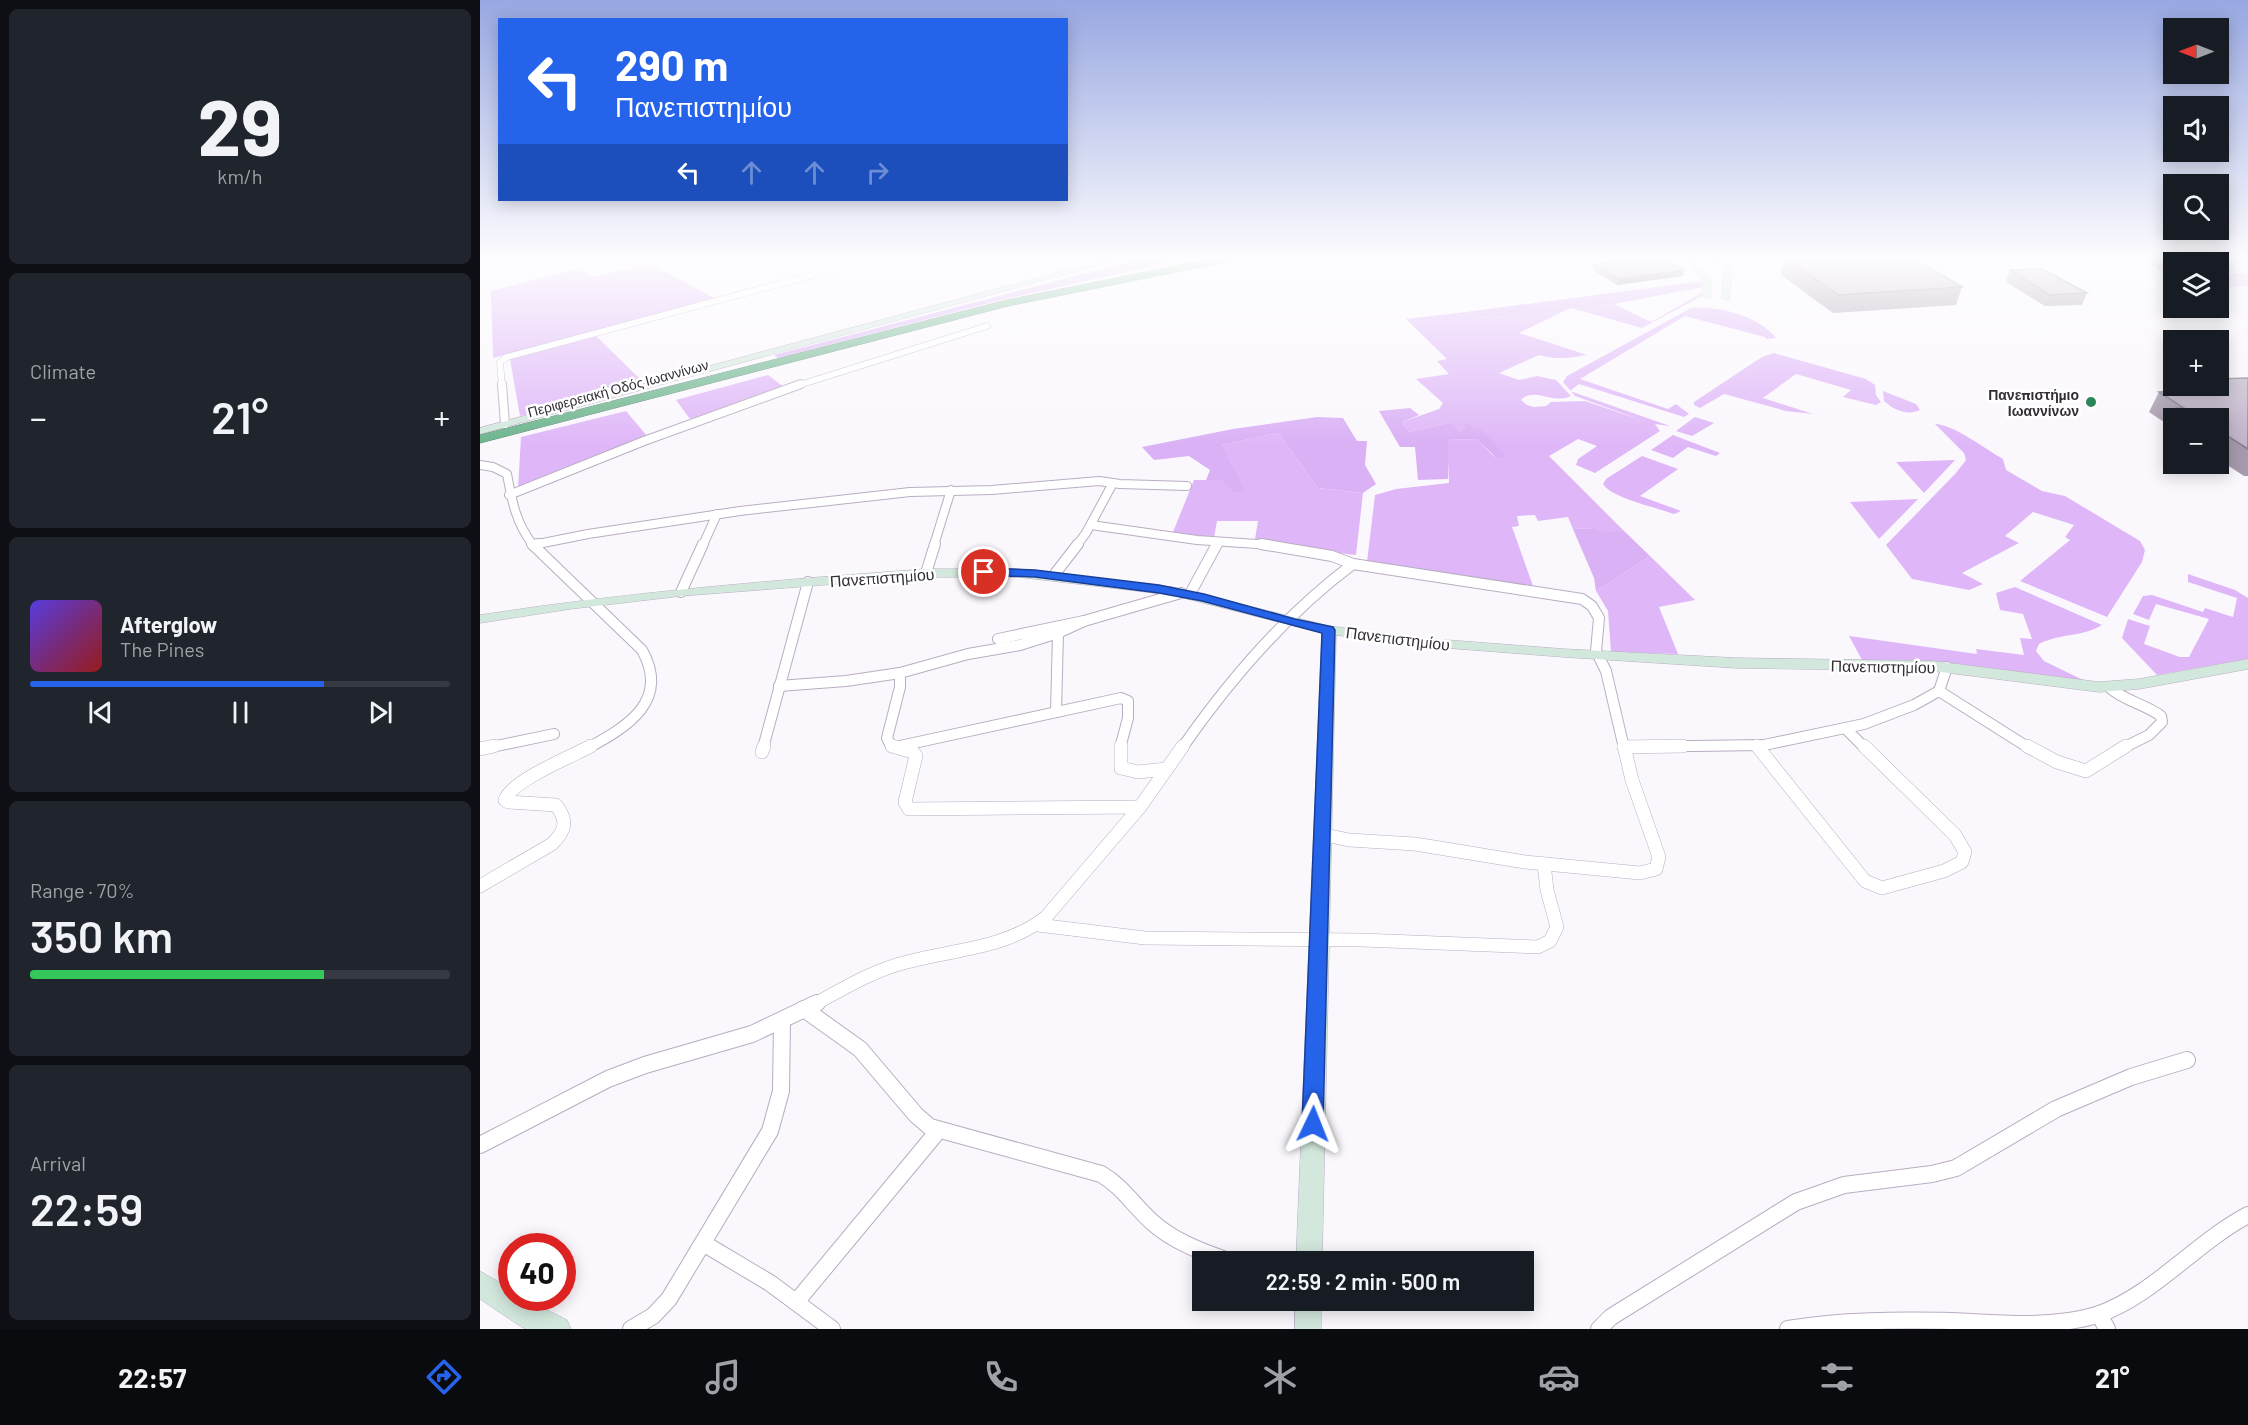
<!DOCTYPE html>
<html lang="en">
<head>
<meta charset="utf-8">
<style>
  :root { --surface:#171b24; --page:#20242c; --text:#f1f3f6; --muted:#9ea1a6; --line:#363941; --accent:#2563eb }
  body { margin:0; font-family:Barlow,sans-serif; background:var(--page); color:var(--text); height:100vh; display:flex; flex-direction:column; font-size:22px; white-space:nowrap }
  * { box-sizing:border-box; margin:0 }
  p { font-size:20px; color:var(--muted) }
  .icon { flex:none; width:33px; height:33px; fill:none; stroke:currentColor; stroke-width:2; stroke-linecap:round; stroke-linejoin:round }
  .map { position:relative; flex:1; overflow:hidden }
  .sheet { display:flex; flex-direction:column; gap:9px; padding:9px; background:#0d0f14; width:480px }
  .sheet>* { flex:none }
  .hud { position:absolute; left:18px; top:18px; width:570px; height:183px; border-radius:0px; box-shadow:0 3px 15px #0003; background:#2563eb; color:#fff; overflow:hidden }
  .needle { width:39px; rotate:270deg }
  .controls { position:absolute; left:1683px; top:18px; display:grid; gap:12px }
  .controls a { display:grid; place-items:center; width:66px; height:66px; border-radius:0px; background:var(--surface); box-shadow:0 3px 15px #0003; font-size:30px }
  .speed { position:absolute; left:18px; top:1233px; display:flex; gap:12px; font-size:30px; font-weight:700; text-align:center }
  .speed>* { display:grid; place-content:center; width:78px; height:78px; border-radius:50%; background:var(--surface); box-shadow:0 3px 15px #0003; line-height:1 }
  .speed .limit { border:9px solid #d22; background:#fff; color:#111 }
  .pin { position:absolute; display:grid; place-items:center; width:51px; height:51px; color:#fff; margin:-26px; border:3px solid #fff; border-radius:50%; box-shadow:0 2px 6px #0007 }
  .me { position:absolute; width:66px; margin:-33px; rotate:2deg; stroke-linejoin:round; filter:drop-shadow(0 0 4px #0008) }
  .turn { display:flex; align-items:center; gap:21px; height:126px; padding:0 18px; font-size:27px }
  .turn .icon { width:78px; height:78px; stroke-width:2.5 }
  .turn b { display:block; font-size:42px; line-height:51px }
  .lanes { display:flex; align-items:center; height:57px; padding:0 18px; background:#0003; justify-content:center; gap:30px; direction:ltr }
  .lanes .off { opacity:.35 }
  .big { font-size:45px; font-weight:600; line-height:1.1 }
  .sheet .card { flex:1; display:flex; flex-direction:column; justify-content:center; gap:9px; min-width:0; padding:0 21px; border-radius:9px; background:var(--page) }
  .sheet .dial { align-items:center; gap:0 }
  .dial b { font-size:78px; line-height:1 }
  .song { display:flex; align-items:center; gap:18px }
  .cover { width:72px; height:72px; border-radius:9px; background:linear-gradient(135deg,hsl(250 70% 55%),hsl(0 70% 35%)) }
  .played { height:6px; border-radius:3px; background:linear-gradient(90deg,var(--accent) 70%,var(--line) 70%) }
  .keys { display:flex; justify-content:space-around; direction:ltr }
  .heat { display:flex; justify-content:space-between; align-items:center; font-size:33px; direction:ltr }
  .charge { height:9px; border-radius:4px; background:linear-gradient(90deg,#34c759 70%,var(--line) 0) }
  .trip { position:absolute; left:712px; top:1251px; width:342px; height:60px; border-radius:0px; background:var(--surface); box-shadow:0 3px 15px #0003; font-weight:600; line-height:60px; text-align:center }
  .tabs { display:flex; height:96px; justify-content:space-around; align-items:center; background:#090b0e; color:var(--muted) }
  .tabs .icon { width:42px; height:42px }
  .tabs .current { color:var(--accent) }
  .tabs b { font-size:27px; color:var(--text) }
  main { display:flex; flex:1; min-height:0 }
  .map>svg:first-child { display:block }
</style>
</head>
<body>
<main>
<section class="sheet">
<div class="card dial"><b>29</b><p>km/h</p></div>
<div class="card"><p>Climate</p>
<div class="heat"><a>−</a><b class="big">21°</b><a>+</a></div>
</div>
<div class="card">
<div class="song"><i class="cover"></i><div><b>Afterglow</b><p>The Pines</p></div></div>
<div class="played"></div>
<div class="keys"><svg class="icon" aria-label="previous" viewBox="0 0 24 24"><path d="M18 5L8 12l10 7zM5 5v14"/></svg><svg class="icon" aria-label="pause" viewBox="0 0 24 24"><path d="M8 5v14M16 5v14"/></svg><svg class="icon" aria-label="next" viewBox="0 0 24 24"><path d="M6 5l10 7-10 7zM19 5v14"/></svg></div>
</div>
<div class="card"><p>Range · 70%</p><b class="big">350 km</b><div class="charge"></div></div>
<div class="card"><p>Arrival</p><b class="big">22:59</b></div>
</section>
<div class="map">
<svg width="1768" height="1329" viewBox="0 0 1768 1329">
  <rect width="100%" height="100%" fill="#fbf8fd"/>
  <!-- green -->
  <g fill="#dfb7f8">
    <path d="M1660,259H1734L1757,270L1739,271L1738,262H1694L1693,272L1686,273Z"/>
    <path d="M171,264L236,299L13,358L11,291L99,268L113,277Z"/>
    <path d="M1764,273L1768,275V286L1739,287V274Z"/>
    <path d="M1223,292L1222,296L1162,328L1091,308L1134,304L1171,322Z"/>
    <path d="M1211,308C1238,306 1278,315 1296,338L1286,339L1285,337L1205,316L1100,379L1188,409L1196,404L1209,414L1204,417L1099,384L1090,391L1190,426L1175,424L1180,431L1115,473L1096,465L1098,459L1117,446L1098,439L1069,456L1143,530L1122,534L1115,528L1093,529L1088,517L1058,521L1055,515L1037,516L1039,526L1032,527L1053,586L887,562L895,495L916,489L969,483L967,440L996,439L1016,458L993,429L977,431L971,422L929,432L922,422L959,409L963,403L936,379L969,374L957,361L967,359L926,319L986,312L996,318L1080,313L1039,333L1107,355C1088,358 1077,360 1059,355L1019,373L1039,380L1057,376L1076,380L1091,396C1073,405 1054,386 1041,400L1047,405L1054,407L1066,406L1071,402L1105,401L1164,421L1095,396L1083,382L1087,376Z"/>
    <path d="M115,335L164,383L40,416L30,359Z"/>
    <path d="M1294,353L1386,379L1395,385L1396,395L1401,402L1396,405L1363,397L1371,390L1316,374L1283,398L1333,414L1306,411L1244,394L1220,408L1214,405V402L1282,357Z"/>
    <path d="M288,375L304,387L210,419L196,400Z"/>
    <path d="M1403,391L1436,404L1440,410C1427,416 1414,410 1404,401Z"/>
    <path d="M146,411L167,436L38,489L41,437Z"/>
    <path d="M1215,417L1234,423L1212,436L1196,431Z"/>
    <path d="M1455,424C1473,424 1507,450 1523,459L1526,470L1562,491L1585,496L1660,541L1665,550L1662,562L1627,617L1540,581L1590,540L1585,537L1594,525L1553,512L1525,536L1539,543L1482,573L1503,584L1489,590L1432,579L1406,545L1476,473L1486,460L1484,453Z"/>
    <path d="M798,433L838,488L883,493L876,555L840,551L775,539L778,521H737L734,538L693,532L714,480H743L753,493L741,445Z"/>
    <path d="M1193,435L1240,453L1236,456L1208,447L1193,458L1171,450Z"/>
    <path d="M1162,456L1198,469L1160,496L1201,511L1194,514C1178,508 1131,498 1123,484L1126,479Z"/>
    <path d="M1475,460L1444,493L1416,462Z"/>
    <path d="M1438,499L1399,539L1370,502Z"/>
    <path d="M1170,556L1215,600L1179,607L1198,654L1131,652L1128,611L1116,591Z"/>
    <path d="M1708,574L1755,590L1768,598V659L1677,675L1642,638L1648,619L1670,626L1664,644L1700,657H1709L1729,619L1676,604L1669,620L1653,614L1663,596L1672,595L1723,612L1725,608L1753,617L1757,598L1708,582Z"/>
    <path d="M1535,587L1622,625C1603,637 1581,633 1559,644L1556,651L1564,661L1605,681L1455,661L1382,660L1369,636L1497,654L1496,649L1544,655L1540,638L1552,639L1543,614L1520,610L1516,593Z"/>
  </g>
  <!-- forest -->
  <g fill="#dab1f5">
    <path d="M660,259H704L521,300L298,358L294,355Z"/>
    <path d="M1222,281L1223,287L1134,304L1091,308L1080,313L996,318L986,312Z"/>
    <path d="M930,408L939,415L922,422L929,432L971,422L978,431L986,429L983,424L989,423L993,429L1000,428L1027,457L1017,458L996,439L968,440V479L938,480L935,447H920L899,411Z"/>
    <path d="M837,417L863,418L877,441H887L885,465L896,484L883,493L838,488L798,433L741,445L766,492L753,493L742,480H726L730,470L709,456L674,460L662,447L753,429Z"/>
    <path d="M1115,528L1122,533L1143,530L1170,556L1116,591L1114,578L1093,529Z"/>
  </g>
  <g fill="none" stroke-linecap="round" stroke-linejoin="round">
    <defs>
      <g id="street-far4">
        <path d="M22,386L20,362L27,357L392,259"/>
        <path d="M316,386L507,326"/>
      </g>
      <g id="street-far3">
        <path d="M22,384L25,424"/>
        <path d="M0,465L13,467L27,474C32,502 36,523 53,545"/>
        <path d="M29,495L164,441L321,384"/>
        <path d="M611,525L717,540L792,545"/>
        <path d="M53,545L108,534L260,511L430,492L512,490L619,481L640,484L707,486"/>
        <path d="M223,545L237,514"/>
        <path d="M454,545L471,490"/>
        <path d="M597,545L606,533L633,483"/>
        <path d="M736,545L738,542"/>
      </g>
      <g id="street-far2">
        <path d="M52,544L162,650C190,700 149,726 108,748"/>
        <path d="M781,544L852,556L873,564L1102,599L1112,606L1119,618L1116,651L1126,671L1144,748"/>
        <path d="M53,545L59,544"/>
        <path d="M446,573L455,544"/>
        <path d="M574,575L598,544"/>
        <path d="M201,592L223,544"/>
        <path d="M710,594L737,544"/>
        <path d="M518,639L604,621L701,593"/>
        <path d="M1467,667L1459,691L1549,748"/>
        <path d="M299,686L366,681L420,673L488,654L540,645L578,633L604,621"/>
        <path d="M1629,687C1644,701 1665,704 1681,716L1682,722L1669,735L1643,748"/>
        <path d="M576,712L578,633"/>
        <path d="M1366,729L1385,748"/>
        <path d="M420,746L641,698L648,701V718L640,748"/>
        <path d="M1144,747L1284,745L1384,724L1434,705L1459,691"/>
        <path d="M7,748L74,734"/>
        <path d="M283,748L328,582"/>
        <path d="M417,748L411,746L407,738L420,687V673"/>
        <path d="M702,748C750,679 806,614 873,564"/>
      </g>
      <g id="street-far1">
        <path d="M412,746L433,752L436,756L425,802L429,809L660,807"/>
        <path d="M641,746V768L658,772L686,769"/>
        <path d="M1277,746L1385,881L1402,888L1464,871L1482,862L1485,852L1475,835L1384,746"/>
        <path d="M1547,746L1577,762L1606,771L1646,746"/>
        <path d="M1144,747L1203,746"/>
        <path d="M0,749L14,746"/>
        <path d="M282,752L284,746"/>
        <path d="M841,834L869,840L935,844L1045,862L1160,873L1176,869L1179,857L1152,780L1144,746"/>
        <path d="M0,886L72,844C86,830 88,821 76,805L28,802L25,800C31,781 92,756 111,746"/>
        <path d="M558,925L665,938L882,940L1058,947L1070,941L1077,927L1067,890L1064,864"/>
        <path d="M335,1004C364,988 394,970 427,962C475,949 525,949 566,917L660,807L703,746"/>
      </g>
      <g id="street">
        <path d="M324,1009L380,1049L436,1115L450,1127L621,1174C642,1186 654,1206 672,1222C694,1242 723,1252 751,1262"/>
        <path d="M0,1145L128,1079L165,1065L272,1034L337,1003"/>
        <path d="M223,1243L290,1283L352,1329"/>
        <path d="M317,1301L458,1131"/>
        <path d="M1619,1314L1627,1329"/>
        <path d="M151,1329L173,1316L189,1299L290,1131L301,1091L302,1022"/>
        <path d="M1119,1329L1131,1317L1316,1202L1364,1185L1452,1174L1476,1168L1576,1109L1651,1077L1707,1060"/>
        <path d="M1308,1329C1362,1320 1417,1320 1472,1321C1519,1323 1570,1329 1617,1315C1674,1295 1715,1243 1768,1215"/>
      </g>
      <g id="secondary">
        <path d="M628,259H642L0,434V428Z"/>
        <path d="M1207,259H1215L1232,282L1230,298L1223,296L1224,282Z"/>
        <path d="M1231,259H1241L1252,267L1249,300L1242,298L1244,268Z"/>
        <path d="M446,569H538L692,587L849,626L941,638L1084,649L1256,658L1453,661L1619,682L1659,679L1768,659V669L1659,689L1619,692L1453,671L1256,668L1084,657L941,646L856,635L842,1262H816L842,633L692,595L538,577H446L201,596L90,609L0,623V615C148,592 297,580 446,569Z"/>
        <path d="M0,1271L32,1290V1298C46,1298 72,1313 87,1320L91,1329H46L40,1326L0,1299Z"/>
        <rect x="815" y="1300" width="26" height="29"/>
      </g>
      <path id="highway" d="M730,259H751L746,262L528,306L0,443V435L527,300Z"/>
    </defs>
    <!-- street-far4 casing -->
    <use href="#street-far4" stroke="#b9adc2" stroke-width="7"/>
    <!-- street-far3 casing -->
    <use href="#street-far3" stroke="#b9adc2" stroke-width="10"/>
    <!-- street-far2 casing -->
    <use href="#street-far2" stroke="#b9adc2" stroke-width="12"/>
    <!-- street-far1 casing -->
    <use href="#street-far1" stroke="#b9adc2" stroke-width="14"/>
    <!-- street casing -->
    <use href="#street" stroke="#b9adc2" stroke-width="18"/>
    <!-- secondary casing -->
    <use href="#secondary" stroke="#b9adc2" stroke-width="1"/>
    <!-- highway casing -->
    <use href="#highway" stroke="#58856f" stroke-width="1"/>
    <!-- street-far4 -->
    <use href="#street-far4" stroke="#fff" stroke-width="6"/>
    <!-- street-far3 -->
    <use href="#street-far3" stroke="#fff" stroke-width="8"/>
    <!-- street-far2 -->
    <use href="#street-far2" stroke="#fff" stroke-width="10"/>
    <!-- street-far1 -->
    <use href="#street-far1" stroke="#fff" stroke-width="13"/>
    <!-- street -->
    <use href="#street" stroke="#fff" stroke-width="16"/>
    <!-- secondary -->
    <use href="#secondary" fill="#d3e8dd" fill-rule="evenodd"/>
    <!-- highway -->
    <use href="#highway" fill="#6cb48d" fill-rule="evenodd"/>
  </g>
  <!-- wall -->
  <g fill="#a59bad">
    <path d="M1304,259H1435L1482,287L1476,305L1353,313L1301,275Z"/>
    <path d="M1114,265L1204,270L1203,276L1137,285L1113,270Z"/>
    <path d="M1530,270L1607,293L1602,305L1565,306L1526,282Z"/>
    <path d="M1768,378V476H1764L1738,459V418H1694V432L1688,429L1690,426L1669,412L1679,392L1685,391L1687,388L1707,386H1738Z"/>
  </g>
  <!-- shaded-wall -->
  <path fill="#867e8d" d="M1204,270L1203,276L1137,285L1138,279Z"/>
  <!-- building -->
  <g fill="#c0b4c9" stroke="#867e8d" stroke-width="1.5">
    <path d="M1149,259H1185L1204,270L1138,279L1114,265Z"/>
    <path d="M1307,259H1435L1482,287L1358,295Z"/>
    <path d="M1562,269L1607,293L1570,295L1530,270Z"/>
    <path d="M1768,378V449L1738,430V418H1714L1698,408H1704L1679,392L1692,391L1687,388L1716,386H1738V379Z"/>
  </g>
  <!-- sky -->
  <linearGradient id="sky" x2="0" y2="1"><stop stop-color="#97a7e1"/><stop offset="0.58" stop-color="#fdfcfe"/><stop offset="1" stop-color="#fdfcfe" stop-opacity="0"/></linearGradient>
  <rect width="1768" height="445" fill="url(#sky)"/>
  <!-- route -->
  <path fill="#2563eb" stroke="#184099" stroke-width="1.5" d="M504,568L555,570L679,585L724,594L815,619L853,627L855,630L843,1124L840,1131L833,1134L825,1131L822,1124L842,633L722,601L679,593L555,577L500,575V570Z"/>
  <!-- markers -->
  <circle fill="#2b855a" stroke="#fff" stroke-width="2" cx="1611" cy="402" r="6"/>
  <g text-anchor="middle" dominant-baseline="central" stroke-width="5" stroke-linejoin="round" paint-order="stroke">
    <!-- far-street labels -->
    <g font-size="14" fill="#342e37" stroke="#fff">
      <text transform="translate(138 388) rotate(-15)">Περιφερειακή Οδός Ιωαννίνων</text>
    </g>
    <!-- far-poi labels -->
    <g font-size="14" font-weight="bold" fill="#342e37" stroke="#fff" text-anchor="end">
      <text x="1599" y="394">Πανεπιστήμιο<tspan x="1599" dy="16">Ιωαννίνων</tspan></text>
    </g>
    <!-- street labels -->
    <g font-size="16" fill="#342e37" stroke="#fff">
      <text transform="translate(402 577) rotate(-4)">Πανεπιστημίου</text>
      <text transform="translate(918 638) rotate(7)">Πανεπιστημίου</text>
      <text transform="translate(1403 666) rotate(1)">Πανεπιστημίου</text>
    </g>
  </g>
</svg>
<div class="controls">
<a><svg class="needle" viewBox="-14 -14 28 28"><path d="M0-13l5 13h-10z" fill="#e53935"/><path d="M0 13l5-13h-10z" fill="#9ea1a6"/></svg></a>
<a><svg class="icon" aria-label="sound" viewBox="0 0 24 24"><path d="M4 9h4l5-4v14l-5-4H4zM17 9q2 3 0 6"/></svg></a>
<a><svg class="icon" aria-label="search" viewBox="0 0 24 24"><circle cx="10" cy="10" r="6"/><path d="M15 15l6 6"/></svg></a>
<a><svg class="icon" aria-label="layers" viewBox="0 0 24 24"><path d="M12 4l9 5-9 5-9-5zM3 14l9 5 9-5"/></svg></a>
<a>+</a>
<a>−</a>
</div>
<div class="speed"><div class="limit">40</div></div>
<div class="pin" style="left:504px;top:572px;background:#d93025"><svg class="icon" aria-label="arrive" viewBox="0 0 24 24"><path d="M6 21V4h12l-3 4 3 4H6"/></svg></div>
<svg class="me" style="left:833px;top:1124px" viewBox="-20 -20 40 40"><path d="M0-17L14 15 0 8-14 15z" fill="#2563eb" stroke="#fff" stroke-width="4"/></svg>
<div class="trip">22:59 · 2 min · 500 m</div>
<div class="hud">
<div class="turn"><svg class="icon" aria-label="left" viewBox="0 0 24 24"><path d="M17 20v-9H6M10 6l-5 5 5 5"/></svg><div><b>290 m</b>Πανεπιστημίου</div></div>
<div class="lanes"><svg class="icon" aria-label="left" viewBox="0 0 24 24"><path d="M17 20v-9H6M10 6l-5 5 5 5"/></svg><svg class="icon off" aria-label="ahead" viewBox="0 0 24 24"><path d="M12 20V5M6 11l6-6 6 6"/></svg><svg class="icon off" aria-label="ahead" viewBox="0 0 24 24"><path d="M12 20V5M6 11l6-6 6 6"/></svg><svg class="icon off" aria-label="right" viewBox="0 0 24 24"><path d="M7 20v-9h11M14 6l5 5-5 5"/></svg></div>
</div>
</div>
</main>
<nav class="tabs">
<b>22:57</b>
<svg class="icon current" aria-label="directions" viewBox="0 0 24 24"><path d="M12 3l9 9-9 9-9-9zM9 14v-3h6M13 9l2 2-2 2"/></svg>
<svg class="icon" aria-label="music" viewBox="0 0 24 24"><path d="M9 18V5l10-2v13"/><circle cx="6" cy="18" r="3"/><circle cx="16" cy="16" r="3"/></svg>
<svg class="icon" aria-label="phone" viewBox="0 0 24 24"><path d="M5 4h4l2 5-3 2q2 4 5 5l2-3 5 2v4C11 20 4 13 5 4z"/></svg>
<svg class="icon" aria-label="climate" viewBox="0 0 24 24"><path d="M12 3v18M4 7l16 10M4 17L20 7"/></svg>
<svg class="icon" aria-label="car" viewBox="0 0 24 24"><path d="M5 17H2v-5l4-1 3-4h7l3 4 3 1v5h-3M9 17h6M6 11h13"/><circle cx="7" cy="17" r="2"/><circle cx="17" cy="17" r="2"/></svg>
<svg class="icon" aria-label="filters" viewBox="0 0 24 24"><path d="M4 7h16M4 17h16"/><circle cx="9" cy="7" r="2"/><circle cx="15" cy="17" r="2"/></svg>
<b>21°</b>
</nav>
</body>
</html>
